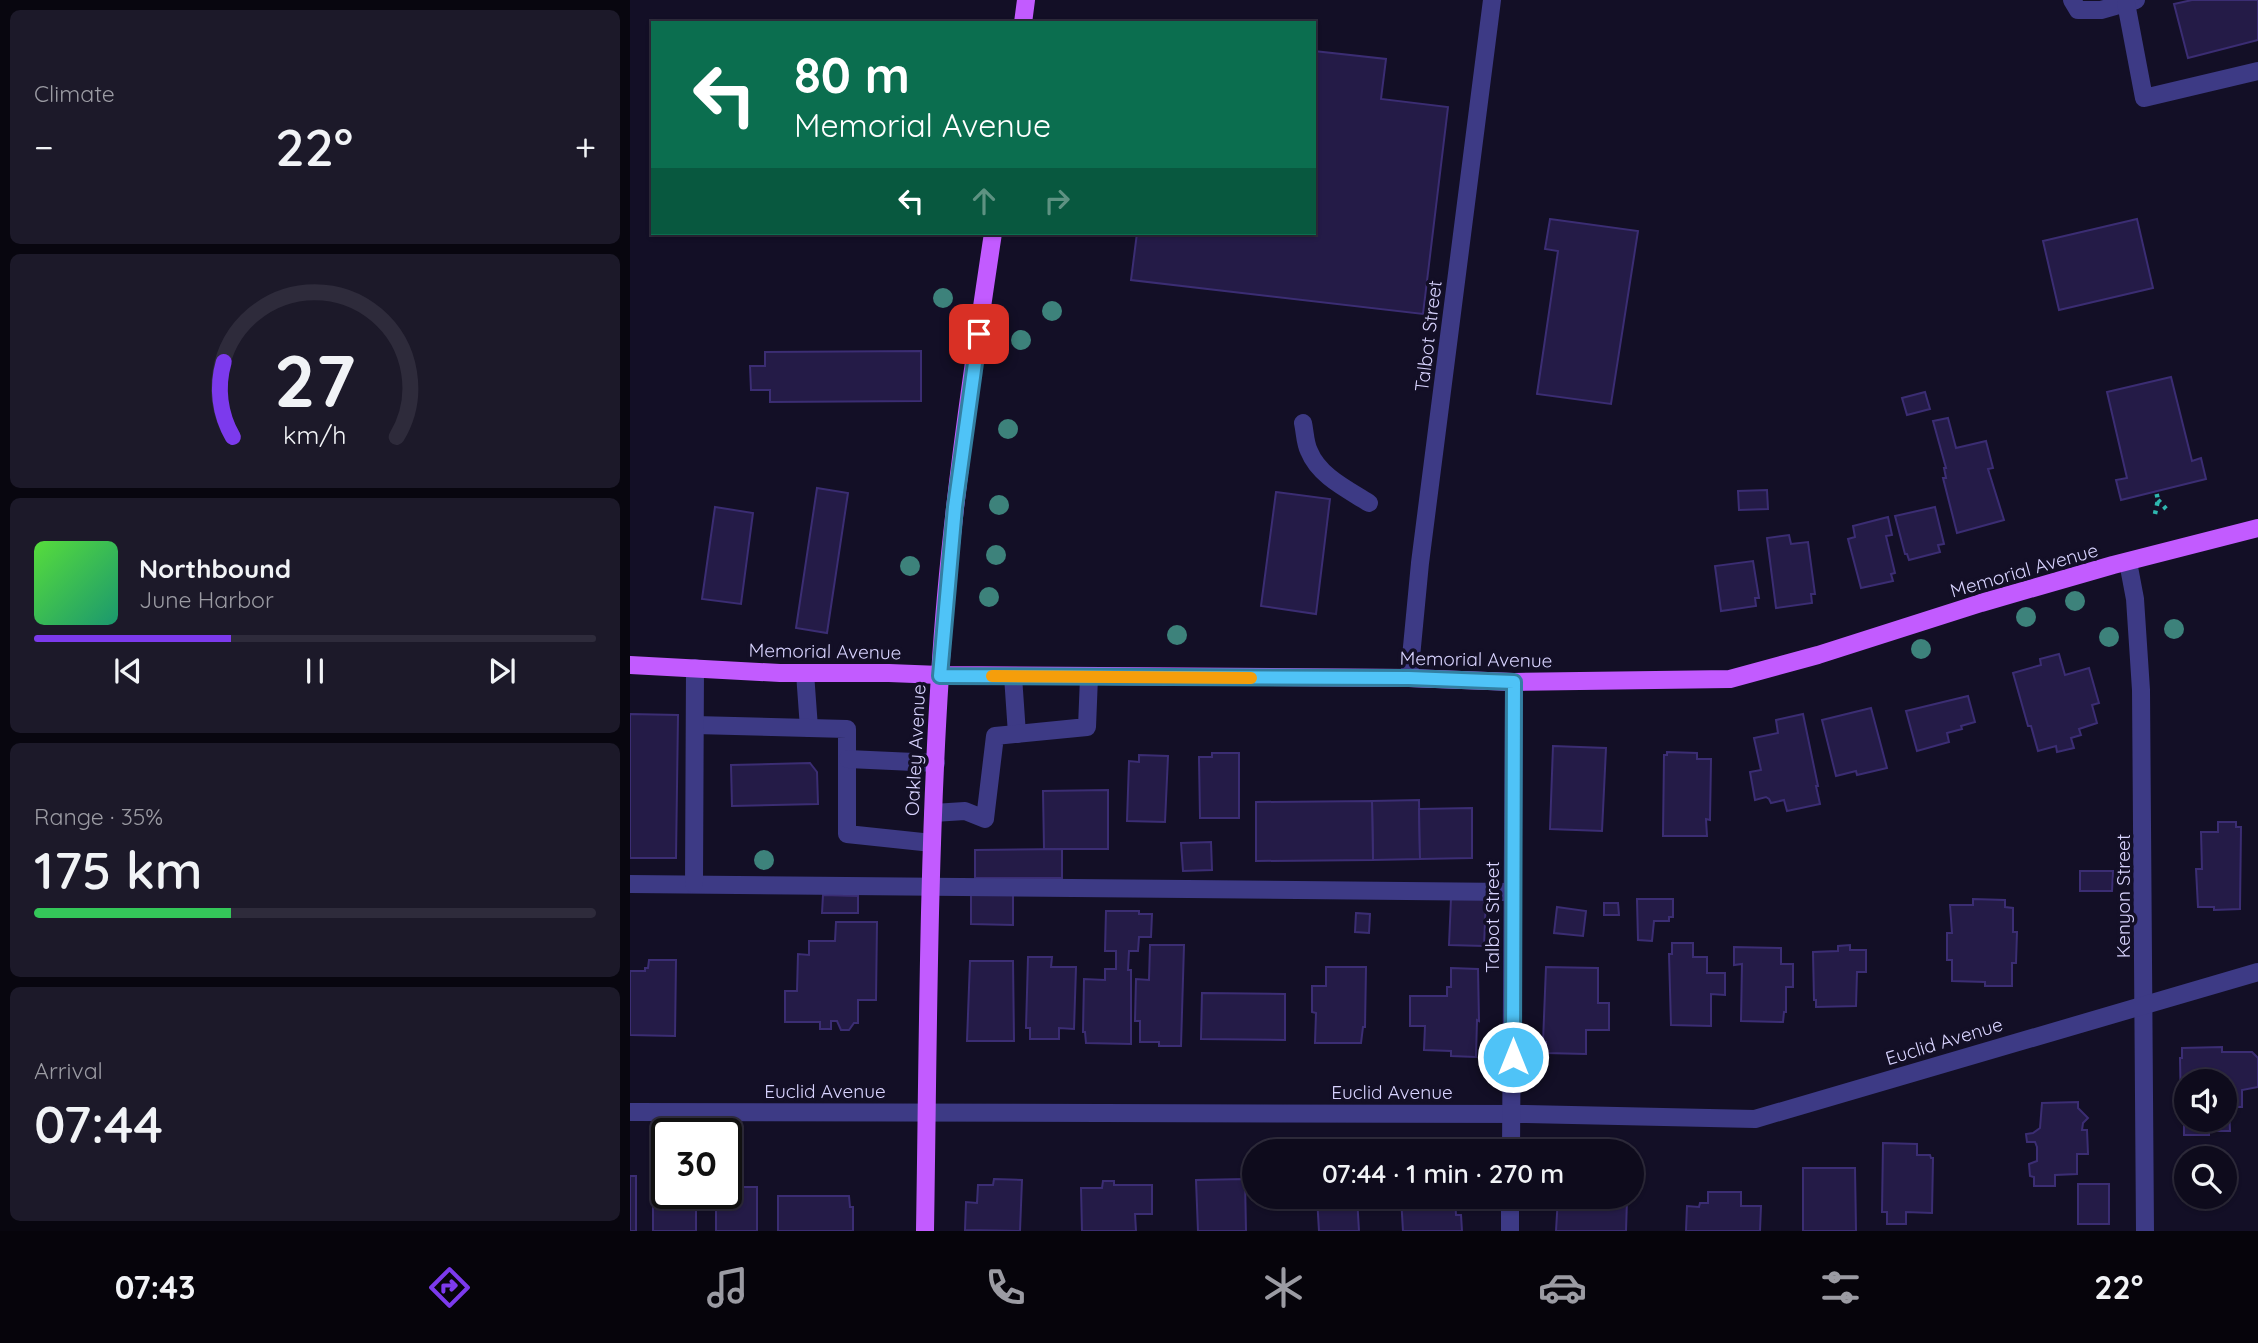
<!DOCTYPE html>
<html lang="en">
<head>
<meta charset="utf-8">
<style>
  :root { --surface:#0e0b1c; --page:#1c1929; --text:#f1f3f6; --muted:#9b9ba3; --line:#2e2b3b; --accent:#7c3aed }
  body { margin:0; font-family:Quicksand,sans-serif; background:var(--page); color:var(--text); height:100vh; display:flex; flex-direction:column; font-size:26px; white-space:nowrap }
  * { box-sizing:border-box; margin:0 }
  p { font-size:23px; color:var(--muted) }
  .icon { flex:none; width:38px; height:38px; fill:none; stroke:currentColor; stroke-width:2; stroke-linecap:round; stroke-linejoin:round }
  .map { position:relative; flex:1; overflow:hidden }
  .sheet { display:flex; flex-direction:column; gap:10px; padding:10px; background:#08060f; width:630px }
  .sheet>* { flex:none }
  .top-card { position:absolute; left:21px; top:21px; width:665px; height:214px; border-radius:0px; box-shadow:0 2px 5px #0004,0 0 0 2px var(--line); background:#0b6e4f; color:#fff; overflow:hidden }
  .fabs { position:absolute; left:1544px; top:1069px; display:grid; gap:14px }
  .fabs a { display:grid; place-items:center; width:63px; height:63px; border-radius:50%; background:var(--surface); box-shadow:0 2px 5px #0004,0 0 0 2px var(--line); font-size:35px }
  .speed { position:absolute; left:21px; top:1118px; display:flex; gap:14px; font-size:35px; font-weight:700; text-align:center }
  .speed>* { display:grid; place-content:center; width:91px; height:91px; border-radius:50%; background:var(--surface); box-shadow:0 2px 5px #0004,0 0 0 2px var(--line); line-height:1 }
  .speed .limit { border:4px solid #111; border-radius:10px; background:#fff; color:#111 }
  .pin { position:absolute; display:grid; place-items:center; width:60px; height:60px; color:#fff; margin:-30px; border-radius:14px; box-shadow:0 4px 10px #0006 }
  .me { position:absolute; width:77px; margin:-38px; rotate:0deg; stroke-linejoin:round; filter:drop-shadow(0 0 5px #0008) }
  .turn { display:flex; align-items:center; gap:24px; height:147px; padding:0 28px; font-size:32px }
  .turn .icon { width:91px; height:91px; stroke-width:2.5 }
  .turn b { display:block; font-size:49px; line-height:60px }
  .lanes { display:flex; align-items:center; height:66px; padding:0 28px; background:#0003; justify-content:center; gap:35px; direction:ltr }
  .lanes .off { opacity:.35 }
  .big { font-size:52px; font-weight:600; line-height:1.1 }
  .sheet .tile { flex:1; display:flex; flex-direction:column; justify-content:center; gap:10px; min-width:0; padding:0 24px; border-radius:10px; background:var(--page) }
  .sheet .dial { align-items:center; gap:0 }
  .dial svg { height:182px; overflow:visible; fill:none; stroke:var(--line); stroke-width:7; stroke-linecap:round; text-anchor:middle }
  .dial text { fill:var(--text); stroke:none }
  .song { display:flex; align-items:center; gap:21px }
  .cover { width:84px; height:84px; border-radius:10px; background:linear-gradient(135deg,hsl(110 70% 55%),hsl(160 70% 35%)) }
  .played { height:7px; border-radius:4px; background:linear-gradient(90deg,var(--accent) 35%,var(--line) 35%) }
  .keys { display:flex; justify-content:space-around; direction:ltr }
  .heat { display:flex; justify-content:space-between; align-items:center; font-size:38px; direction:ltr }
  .charge { height:10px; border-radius:5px; background:linear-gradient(90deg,#34c759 35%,var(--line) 0) }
  .trip { position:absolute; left:612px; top:1139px; width:402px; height:70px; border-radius:35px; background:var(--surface); box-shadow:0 2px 5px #0004,0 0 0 2px var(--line); font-weight:600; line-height:70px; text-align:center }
  .tab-bar { display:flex; height:112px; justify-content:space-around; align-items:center; background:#06040b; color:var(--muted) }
  .tab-bar .icon { width:49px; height:49px }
  .tab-bar .current { color:var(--accent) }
  .tab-bar b { font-size:32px; color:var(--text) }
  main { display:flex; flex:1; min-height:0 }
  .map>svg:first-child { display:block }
</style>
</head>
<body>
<main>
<section class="sheet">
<div class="tile"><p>Climate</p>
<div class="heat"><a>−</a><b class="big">22°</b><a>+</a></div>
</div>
<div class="tile dial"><svg viewBox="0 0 100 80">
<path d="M14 69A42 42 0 1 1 86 69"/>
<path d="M14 69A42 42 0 0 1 10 36" stroke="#7c3aed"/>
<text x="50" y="56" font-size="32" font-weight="700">27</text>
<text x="50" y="72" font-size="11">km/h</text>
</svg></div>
<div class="tile">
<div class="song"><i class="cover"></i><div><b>Northbound</b><p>June Harbor</p></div></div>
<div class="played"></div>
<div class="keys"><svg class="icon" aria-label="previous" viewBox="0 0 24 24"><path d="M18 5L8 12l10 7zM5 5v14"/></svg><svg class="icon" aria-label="pause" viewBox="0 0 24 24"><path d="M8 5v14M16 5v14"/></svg><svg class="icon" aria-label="next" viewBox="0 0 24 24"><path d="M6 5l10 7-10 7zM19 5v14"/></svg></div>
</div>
<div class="tile"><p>Range · 35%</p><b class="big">175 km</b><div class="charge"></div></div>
<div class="tile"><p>Arrival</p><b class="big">07:44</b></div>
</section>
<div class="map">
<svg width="1628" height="1231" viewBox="0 0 1628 1231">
  <rect width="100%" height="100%" fill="#130f26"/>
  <!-- building -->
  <g fill="#241b47" stroke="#3b2d73" stroke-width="2" fill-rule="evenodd">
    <path d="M1562,0H1628V40L1558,58L1544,4Z"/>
    <path d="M684,51L756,59L751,99L818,107L793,314L501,280L507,233H684Z"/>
    <path d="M920,219L1008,231L981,404L907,394L928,251L915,249Z"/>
    <path d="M1507,219L1523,288L1429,310L1413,241Z"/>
    <path d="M291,351V401L140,402V390H121L120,366H135V352Z"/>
    <path d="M1541,377L1562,461L1571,458L1576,479L1491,500L1486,480L1497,478L1477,392Z"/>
    <path d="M1295,392L1300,409L1277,415L1272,398Z"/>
    <path d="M1318,418L1326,448L1356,441L1363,468L1358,469L1374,520L1327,533L1313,478H1316L1314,468H1316L1303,421Z"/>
    <path d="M187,488L218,493L197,633L166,628Z"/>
    <path d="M1137,490L1138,509L1109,510L1108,491Z"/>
    <path d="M646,492L700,499L686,614L631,606Z"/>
    <path d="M85,507L123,513L111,604L72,599Z"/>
    <path d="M1305,507L1314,544L1308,545L1310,552L1279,560L1277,554H1275L1265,516Z"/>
    <path d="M1258,517L1262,535L1256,536L1265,573L1261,574L1263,581L1231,588L1218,539L1225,537L1223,526Z"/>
    <path d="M1159,535L1161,544L1178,542L1185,594H1181L1182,603L1146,608L1137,538Z"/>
    <path d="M1123,561L1129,598H1125L1126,606L1091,611L1085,566Z"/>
    <path d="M1429,654L1435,675L1459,668L1469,703L1462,705L1467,723L1449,729L1451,735L1441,738L1444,748L1427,752L1426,746L1408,751L1401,726H1398L1383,673L1411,665L1410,659Z"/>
    <path d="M1338,696L1345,722L1331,726L1332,729L1317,733L1319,742L1287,751L1276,711Z"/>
    <path d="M1241,708L1257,768L1227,775L1226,771L1206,776L1192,720Z"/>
    <path d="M0,714L48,715L46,858H0Z"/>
    <path d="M1173,714L1188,786H1186L1190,804L1157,811L1154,800L1141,803L1139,799L1136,797L1125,800L1120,772L1131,770L1124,738L1148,733L1146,720Z"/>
    <path d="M923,746L976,748L972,831L920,829Z"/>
    <path d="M1037,752L1067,753V759H1081L1080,820L1076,819L1077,836H1033L1034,755H1037Z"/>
    <path d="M582,753H609V818H570L569,757H582Z"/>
    <path d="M509,755L538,756L535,822L497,821L499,761L509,762Z"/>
    <path d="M180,763L187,772L188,804L102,806L101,765Z"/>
    <path d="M478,790V849H414L413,791Z"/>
    <path d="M789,800L790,859L743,860L742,801Z"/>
    <path d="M742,801L743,860L626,861V802Z"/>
    <path d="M842,808V858L790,859L789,809Z"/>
    <path d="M1588,822H1606V827H1611L1610,909L1584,910V907H1568L1566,869H1572L1571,832H1588Z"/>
    <path d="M581,842L582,870L553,871L551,843Z"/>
    <path d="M432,849V878H345V850Z"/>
    <path d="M1450,871H1483L1482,891H1450Z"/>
    <path d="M341,893H383V925L341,924Z"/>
    <path d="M193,895L228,896V913H192Z"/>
    <path d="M821,898H856L854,946L819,945Z"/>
    <path d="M1007,899H1043V917H1039V921H1024L1022,941L1008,940Z"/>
    <path d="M1343,899L1375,900V907L1383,908V932H1387L1386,963H1382V986H1355V982L1322,981V960H1317V933H1322L1320,905H1343Z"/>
    <path d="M974,903H988L989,915H974Z"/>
    <path d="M927,907L956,911L953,936L924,933Z"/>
    <path d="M476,911H509V914H522L521,937H509L508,951H499L498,970H501V1044L456,1043L455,1032H453L454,979L475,980V969H486V951H475Z"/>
    <path d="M726,913L740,914L739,933L725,932Z"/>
    <path d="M206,922H247L246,1000H228V1023H224L219,1030H211L207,1021H201V1029H190V1022H155V991H167L168,954L179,955V941H205Z"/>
    <path d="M1042,943H1063V957H1077V973H1095V995L1081,994V1026L1041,1025L1039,954H1042Z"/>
    <path d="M520,945H554L551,1046H529V1042H510V1021H505L506,979L519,980Z"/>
    <path d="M1220,945V950H1236V972H1227L1226,1006L1186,1007V1000H1184L1183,952L1208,951V946Z"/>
    <path d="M1104,947L1151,948V964H1163V987H1156V1012H1154L1153,1022L1111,1021L1112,964L1104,965Z"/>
    <path d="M398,957H422L421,967H446L444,1029L429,1028V1039H400V1028H396Z"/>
    <path d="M19,960H46L45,1036L0,1035V971H15V968H18Z"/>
    <path d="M340,961H383L384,1041H337Z"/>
    <path d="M696,967H736L735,1027H733L731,1043H685L686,1013L682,1012V986H696Z"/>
    <path d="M916,967L968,968V1003H979V1030H956V1054L916,1053V1042H913Z"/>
    <path d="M821,968L848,969L849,1021L847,1020L846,1057L821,1056V1051L794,1050L795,1026H780V996H817V987H821Z"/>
    <path d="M572,993L655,994V1040L571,1039Z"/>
    <path d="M1592,1047V1052H1622L1628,1058V1087L1612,1090V1107H1599L1600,1131H1579V1135H1554V1109H1551L1550,1058H1552V1048ZM1556,1082H1594V1120H1556Z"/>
    <path d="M1448,1102V1108L1458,1118L1453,1123L1452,1130H1457L1458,1154H1447V1174L1425,1175V1186H1404V1177L1400,1176L1399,1164L1407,1161V1147L1405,1142H1397L1396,1134L1403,1133L1410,1128L1412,1103Z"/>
    <path d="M1253,1143L1287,1144V1155H1300L1301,1158H1303L1302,1213L1276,1212V1224H1257V1212H1252Z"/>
    <path d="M1173,1168H1225L1226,1231H1173Z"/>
    <rect x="0" y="1176" width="6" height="55"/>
    <path d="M364,1179L392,1180L390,1231L335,1230L336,1202L347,1203L348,1185H363Z"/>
    <path d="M615,1179L616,1231H568L566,1180Z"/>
    <path d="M473,1181H484V1185H522V1214H505L506,1231H452L451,1188H472Z"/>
    <rect x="1448" y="1184" width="31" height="40"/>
    <path d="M23,1185H37V1194H66V1231H23Z"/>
    <path d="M96,1187H127V1231H86V1194H96Z"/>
    <path d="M1078,1192H1111V1206H1131L1130,1231H1056L1057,1206L1069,1207L1070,1203H1078Z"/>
    <path d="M148,1196H219L220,1207H223V1231H148Z"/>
    <path d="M687,1197H727L729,1231H689Z"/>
    <path d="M771,1197H825L826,1215H831L832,1231H773Z"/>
    <path d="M928,1197L997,1199L996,1231H926Z"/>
  </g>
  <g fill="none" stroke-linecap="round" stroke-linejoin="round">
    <!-- path -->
    <g stroke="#2fb8b0" stroke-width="4.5" stroke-dasharray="3.5 5" stroke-linecap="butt">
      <path d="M1528,500L1538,511"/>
      <path d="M1525,514L1528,500L1526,491"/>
    </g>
    <!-- minor -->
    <g stroke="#3d3a85" stroke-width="18">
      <path d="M1442,0L1448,10H1471L1506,0"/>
      <path d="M1496,3L1514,98L1628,71"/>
      <path d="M673,423C675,432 675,443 679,451C689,476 717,489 739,503"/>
      <path d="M1498,562L1505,599L1511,690L1515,1231"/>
      <path d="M175,673L179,728"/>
      <path d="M383,676L387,734"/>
      <path d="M779,678L790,563L862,0"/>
      <path d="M65,725L217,729V834L302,843"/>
      <path d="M218,759L306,763"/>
      <path d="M303,813L335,811L355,819L365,736L457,727L459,677"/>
      <path d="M0,884L883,892"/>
      <path d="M64,884L65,668"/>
      <path d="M0,1112L896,1114L1125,1119L1628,972"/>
      <path d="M881,1152L884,682"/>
      <path d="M880,1231V1197"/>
    </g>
    <!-- major -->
    <g stroke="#c25bff" stroke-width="18">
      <path d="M393,23L396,0"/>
      <path d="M0,665L150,673H259L310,675L779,678L884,682L1100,679L1188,655L1351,603L1483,565L1628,528"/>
      <path d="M295,1231C298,1045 298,860 310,675C319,527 341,379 363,233"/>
    </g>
  </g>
  <!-- trees -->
  <g fill="#3d827b">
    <circle cx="313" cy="298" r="10"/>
    <circle cx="422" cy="311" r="10"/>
    <circle cx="391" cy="340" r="10"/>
    <circle cx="378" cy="429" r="10"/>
    <circle cx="369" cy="505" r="10"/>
    <circle cx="366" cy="555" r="10"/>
    <circle cx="280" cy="566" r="10"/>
    <circle cx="359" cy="597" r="10"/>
    <circle cx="1445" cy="601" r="10"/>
    <circle cx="1396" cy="617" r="10"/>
    <circle cx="1544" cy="629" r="10"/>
    <circle cx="547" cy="635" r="10"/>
    <circle cx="1479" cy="637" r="10"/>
    <circle cx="1291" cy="649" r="10"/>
    <circle cx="134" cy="860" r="10"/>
  </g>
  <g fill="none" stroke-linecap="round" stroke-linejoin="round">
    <defs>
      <path id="route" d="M349,334L325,507L310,676L779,678L884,682L883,1057"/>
    </defs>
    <!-- route casing -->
    <use href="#route" stroke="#337fa1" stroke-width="18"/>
    <!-- route -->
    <use href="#route" stroke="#4fc3f7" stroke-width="12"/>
    <!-- slow -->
    <path stroke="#f59e0b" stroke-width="12" d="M362,676L621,678"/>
  </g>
  <g text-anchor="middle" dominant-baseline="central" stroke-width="7" stroke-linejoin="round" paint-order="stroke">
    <!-- street labels -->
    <g font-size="19" fill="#d9d4ff" stroke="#130f26">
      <text transform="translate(798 336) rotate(-83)">Talbot Street</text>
      <text transform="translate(1394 570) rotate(-16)">Memorial Avenue</text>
      <text transform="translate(195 651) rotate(1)">Memorial Avenue</text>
      <text transform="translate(846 659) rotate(1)">Memorial Avenue</text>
      <text transform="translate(285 750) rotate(-87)">Oakley Avenue</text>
      <text transform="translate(1493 896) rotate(-90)">Kenyon Street</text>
      <text transform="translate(862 917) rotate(-90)">Talbot Street</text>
      <text transform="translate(1314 1041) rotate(-17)">Euclid Avenue</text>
      <text x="195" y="1091">Euclid Avenue</text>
      <text x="762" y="1092">Euclid Avenue</text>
    </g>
  </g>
</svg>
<div class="fabs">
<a><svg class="icon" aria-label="sound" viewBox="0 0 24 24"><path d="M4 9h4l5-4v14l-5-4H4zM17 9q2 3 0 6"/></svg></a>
<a><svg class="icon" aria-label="search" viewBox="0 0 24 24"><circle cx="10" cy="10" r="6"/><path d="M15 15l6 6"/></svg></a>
</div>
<div class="speed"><div class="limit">30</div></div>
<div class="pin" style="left:349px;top:334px;background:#d93025"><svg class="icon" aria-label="arrive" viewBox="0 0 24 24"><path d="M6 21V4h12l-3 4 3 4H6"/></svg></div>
<svg class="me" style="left:883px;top:1057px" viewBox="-20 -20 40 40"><circle r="17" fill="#4fc3f7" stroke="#fff" stroke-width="3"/><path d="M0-11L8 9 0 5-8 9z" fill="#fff"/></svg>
<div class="trip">07:44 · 1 min · 270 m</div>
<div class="top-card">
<div class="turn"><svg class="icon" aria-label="left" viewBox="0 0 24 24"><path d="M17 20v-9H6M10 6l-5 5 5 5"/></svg><div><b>80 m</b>Memorial Avenue</div></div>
<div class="lanes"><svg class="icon" aria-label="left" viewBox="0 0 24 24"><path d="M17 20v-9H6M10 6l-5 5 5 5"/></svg><svg class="icon off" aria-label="ahead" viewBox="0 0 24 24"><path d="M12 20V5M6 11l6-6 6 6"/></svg><svg class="icon off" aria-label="right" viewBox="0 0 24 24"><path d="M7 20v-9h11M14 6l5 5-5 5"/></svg></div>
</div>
</div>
</main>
<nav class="tab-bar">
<b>07:43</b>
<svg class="icon current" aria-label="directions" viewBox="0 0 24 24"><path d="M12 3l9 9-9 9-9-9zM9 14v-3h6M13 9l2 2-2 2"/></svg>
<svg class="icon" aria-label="music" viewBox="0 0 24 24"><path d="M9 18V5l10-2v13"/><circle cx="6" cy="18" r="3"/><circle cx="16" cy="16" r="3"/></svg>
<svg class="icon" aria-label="phone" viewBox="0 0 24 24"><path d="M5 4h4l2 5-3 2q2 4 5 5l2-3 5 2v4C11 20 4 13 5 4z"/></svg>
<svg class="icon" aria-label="climate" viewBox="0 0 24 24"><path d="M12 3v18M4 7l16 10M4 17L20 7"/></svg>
<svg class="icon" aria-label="car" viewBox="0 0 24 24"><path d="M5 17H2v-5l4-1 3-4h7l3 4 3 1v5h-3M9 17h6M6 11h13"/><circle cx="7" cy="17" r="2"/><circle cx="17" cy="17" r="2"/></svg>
<svg class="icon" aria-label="filters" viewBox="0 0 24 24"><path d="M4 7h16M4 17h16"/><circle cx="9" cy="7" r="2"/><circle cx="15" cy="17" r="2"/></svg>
<b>22°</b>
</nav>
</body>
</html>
